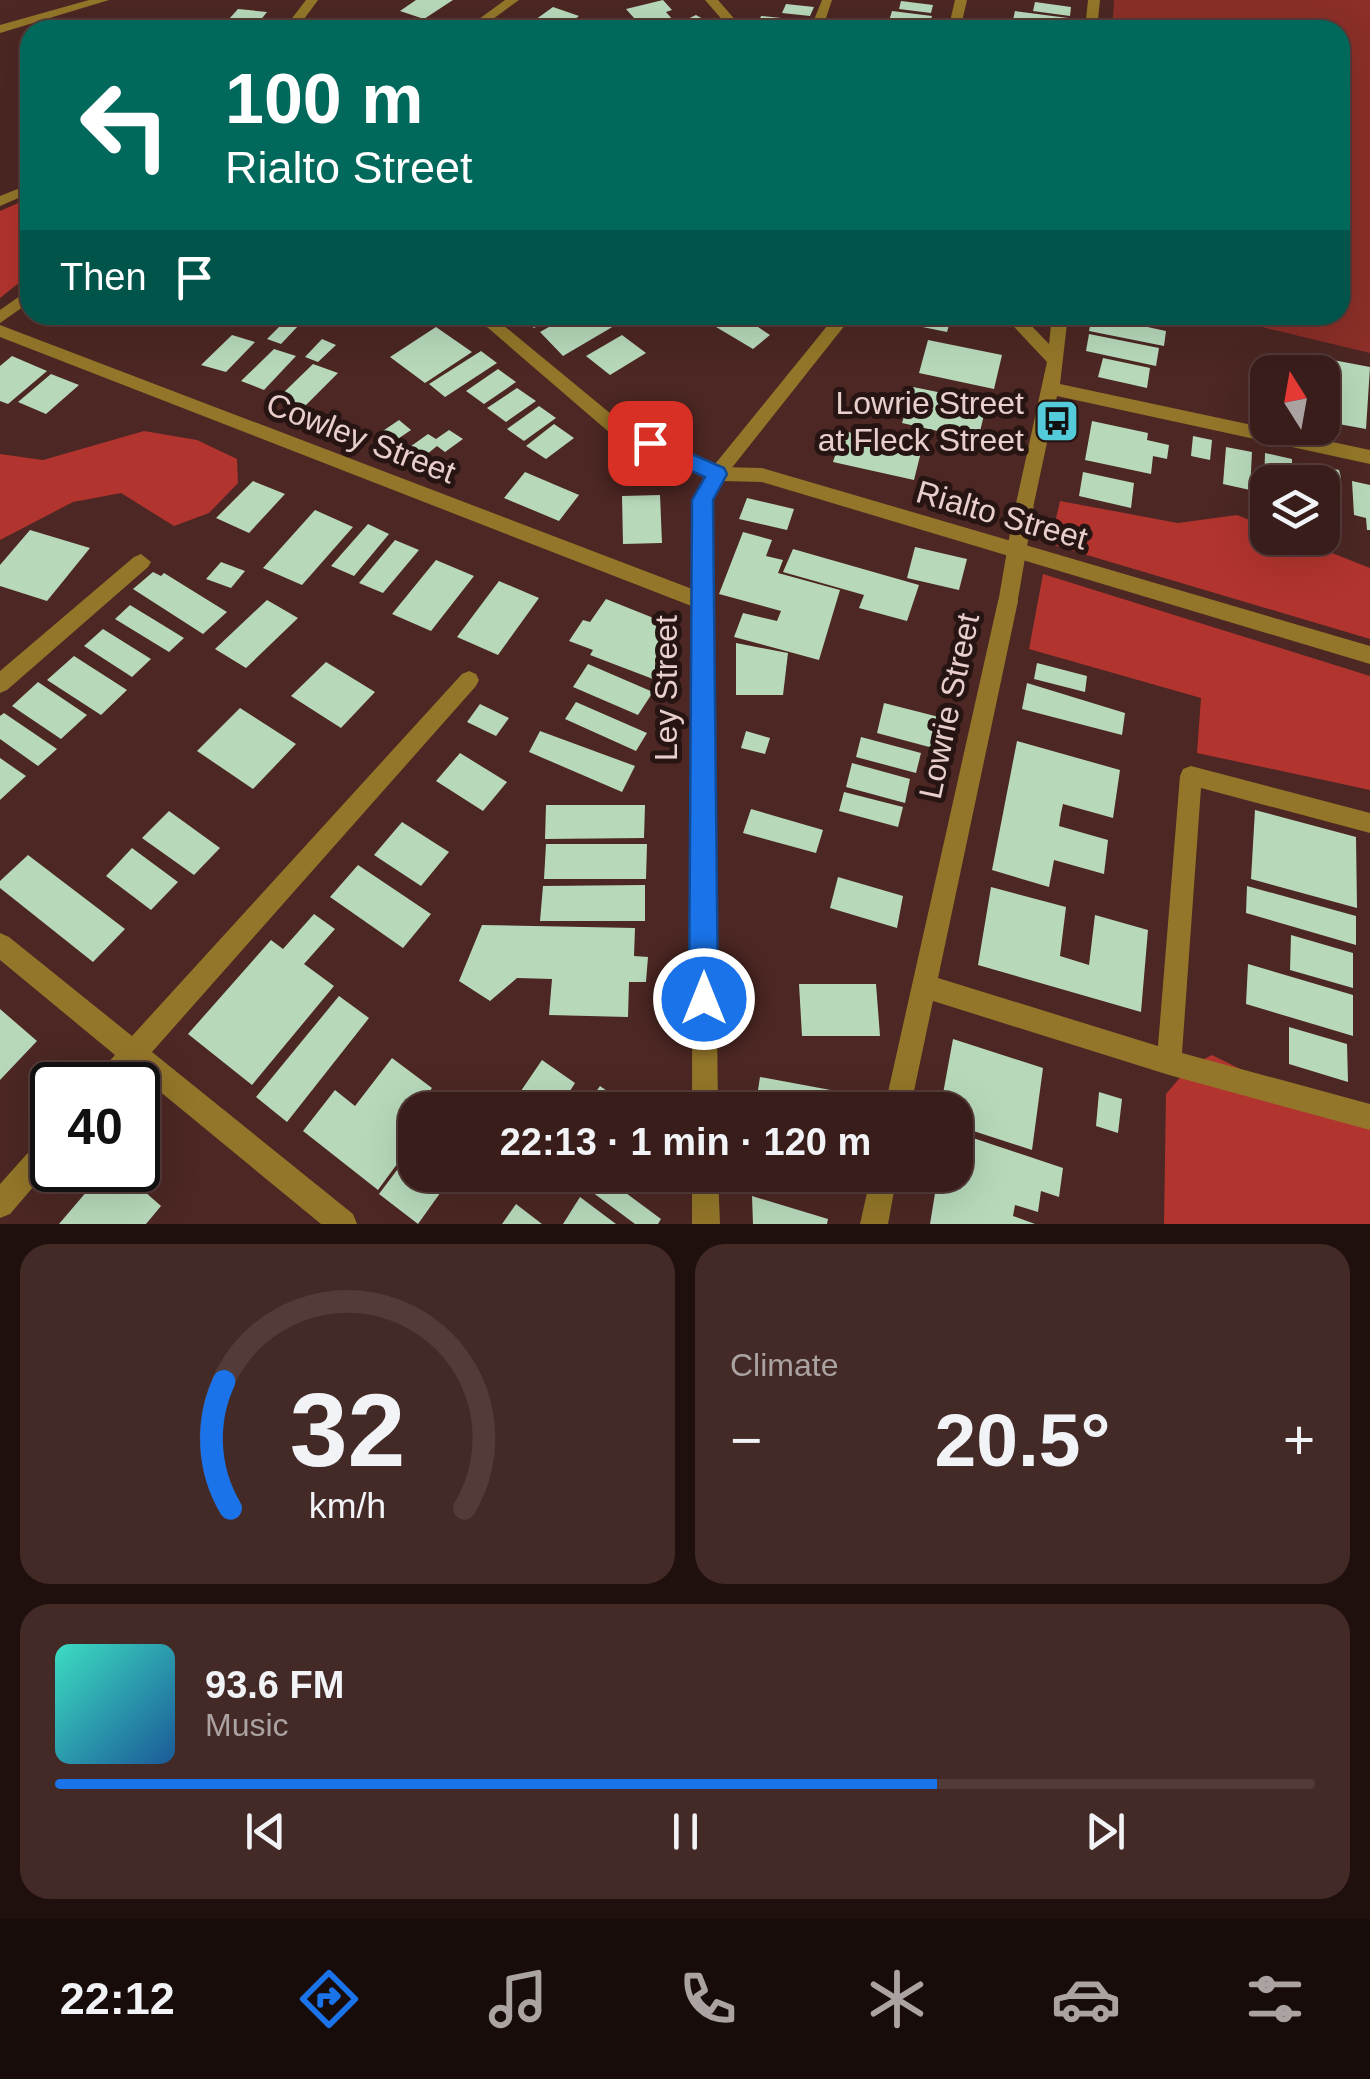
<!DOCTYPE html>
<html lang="en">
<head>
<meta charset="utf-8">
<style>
  :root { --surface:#391d1a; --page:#442a27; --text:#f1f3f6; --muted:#aba2a2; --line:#533b39; --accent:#1a73e8 }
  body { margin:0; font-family:Helvetica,sans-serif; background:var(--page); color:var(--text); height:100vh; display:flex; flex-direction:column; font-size:38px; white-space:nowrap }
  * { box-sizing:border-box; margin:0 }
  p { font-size:32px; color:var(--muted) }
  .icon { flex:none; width:55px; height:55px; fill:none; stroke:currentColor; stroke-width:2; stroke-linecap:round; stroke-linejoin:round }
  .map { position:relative; height:1224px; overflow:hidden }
  .sheet { display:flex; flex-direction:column; gap:20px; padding:20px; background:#1f100e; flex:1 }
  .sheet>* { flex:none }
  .hud { position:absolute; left:20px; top:20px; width:1330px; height:305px; border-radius:30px; box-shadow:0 10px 40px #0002,0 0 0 2px var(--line); background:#00695c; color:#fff; overflow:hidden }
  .needle { width:65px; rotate:349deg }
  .controls { position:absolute; left:1250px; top:355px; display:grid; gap:20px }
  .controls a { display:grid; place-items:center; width:90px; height:90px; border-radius:20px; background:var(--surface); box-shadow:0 10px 40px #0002,0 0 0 2px var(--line); font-size:50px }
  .speed { position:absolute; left:30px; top:1062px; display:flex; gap:20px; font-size:50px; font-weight:700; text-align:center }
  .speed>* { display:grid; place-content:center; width:130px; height:130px; border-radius:50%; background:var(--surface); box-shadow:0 10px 40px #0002,0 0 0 2px var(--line); line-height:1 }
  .speed .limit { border:5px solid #111; border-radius:15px; background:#fff; color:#111 }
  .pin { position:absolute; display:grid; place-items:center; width:85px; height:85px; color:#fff; margin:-42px; border-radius:20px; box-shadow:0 5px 15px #0006 }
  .me { position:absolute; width:110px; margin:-55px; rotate:0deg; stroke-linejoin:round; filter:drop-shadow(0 0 8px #0008) }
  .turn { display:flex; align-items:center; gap:35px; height:210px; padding:0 40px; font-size:45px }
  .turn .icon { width:130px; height:130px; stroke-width:2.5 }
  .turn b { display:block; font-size:70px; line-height:85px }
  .then { display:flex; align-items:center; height:95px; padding:0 40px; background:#0003; gap:20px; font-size:38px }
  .big { font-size:75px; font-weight:800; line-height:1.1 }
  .sheet .card { flex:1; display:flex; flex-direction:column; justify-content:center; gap:15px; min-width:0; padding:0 35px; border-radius:30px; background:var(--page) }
  .sheet .dial { align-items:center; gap:0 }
  .dial svg { height:260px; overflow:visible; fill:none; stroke:var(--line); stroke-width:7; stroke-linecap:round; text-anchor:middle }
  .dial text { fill:var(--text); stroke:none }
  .song { display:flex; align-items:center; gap:30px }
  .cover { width:120px; height:120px; border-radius:15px; background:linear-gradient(135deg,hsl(170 70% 55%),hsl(210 70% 35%)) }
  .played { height:10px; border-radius:5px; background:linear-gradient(90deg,var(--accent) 70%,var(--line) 70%) }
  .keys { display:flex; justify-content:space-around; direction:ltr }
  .heat { display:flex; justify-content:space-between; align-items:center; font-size:55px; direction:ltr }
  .sheet .tiles { flex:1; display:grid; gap:20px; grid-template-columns:1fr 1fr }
  .card:last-child { grid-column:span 2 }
  .trip { position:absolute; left:398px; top:1092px; width:575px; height:100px; border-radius:30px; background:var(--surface); box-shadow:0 10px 40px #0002,0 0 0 2px var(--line); font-weight:800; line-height:100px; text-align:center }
  .tabs { display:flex; height:160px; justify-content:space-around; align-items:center; background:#170c0a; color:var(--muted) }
  .tabs .icon { width:70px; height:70px }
  .tabs .active { color:var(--accent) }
  .tabs b { font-size:45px; color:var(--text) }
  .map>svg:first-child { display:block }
</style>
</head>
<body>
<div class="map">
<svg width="1370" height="1224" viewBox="0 0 1370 1224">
  <rect width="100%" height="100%" fill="#4c2723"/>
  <!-- green -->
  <path fill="#8b2f28" d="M1114,0H1370V353L1211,315H1340V30H1112Z"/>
  <!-- forest -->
  <g fill="#b2342e">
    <path d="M30,198V274L0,298V211Z"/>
    <path d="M144,431L197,440L237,459L238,483L209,513L174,526L121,493L73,502L0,540V454L43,460Z"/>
    <path d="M1060,501L1178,523L1237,515L1267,527L1268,538H1294L1370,568V639L1050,544Z"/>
    <path d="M1043,574L1370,676V790L1197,753L1201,698L1029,649Z"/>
    <path d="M1212,1055L1307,1102L1370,1118V1224H1164L1166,1094L1190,1066Z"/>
  </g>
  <!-- building -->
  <g fill="#b7d9ba">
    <path d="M416,0H453L424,19L400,11Z"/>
    <path d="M663,0L672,10L666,12L673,20L637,29L629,19L634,18L626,9Z"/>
    <path d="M901,1L933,5L931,13L899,9Z"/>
    <path d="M1035,2L1071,7L1070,16L1033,11Z"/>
    <path d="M786,4L814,7L810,16L782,13Z"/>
    <path d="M553,7L579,16L560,30L528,25Z"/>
    <path d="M238,9L267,12L259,22L229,19Z"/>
    <path d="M892,11L932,16L929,26L889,21Z"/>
    <path d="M1015,11L1068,18L1066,27L1013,20Z"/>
    <path d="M696,15L717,27L691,30L679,23Z"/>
    <path d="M761,16L810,21L807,29L758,24Z"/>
    <path d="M995,21L1050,28V30L994,29Z"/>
    <path d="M517,315H557L534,328Z"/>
    <path d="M570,315H588L593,319L600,316L614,326L563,356L540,332Z"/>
    <path d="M714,315H768L755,325L770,335L753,349L706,321Z"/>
    <path d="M894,315H952L947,332L893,321Z"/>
    <path d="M1092,315L1166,331L1164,346L1089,331Z"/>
    <path d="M286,320L299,325L281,344L267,339Z"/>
    <path d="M436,327L472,352L425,383L390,357Z"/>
    <path d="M1089,334L1159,348L1156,366L1086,351Z"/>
    <path d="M232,335L255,342L226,372L201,365Z"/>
    <path d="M622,335L646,353L610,375L586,356Z"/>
    <path d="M322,339L336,345L318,362L305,357Z"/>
    <path d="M928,340L1002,355L994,389L919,373Z"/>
    <path d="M274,349L296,356L264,390L241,381Z"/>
    <path d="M481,351L497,363L445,397L429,384Z"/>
    <path d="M1296,353L1370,367L1366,429L1322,421V372H1296Z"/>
    <path d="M12,356L47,371L8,404L0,401V366Z"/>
    <path d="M1103,358L1150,368L1147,388L1098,377Z"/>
    <path d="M313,364L338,373L305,406L280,396Z"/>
    <path d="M498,369L516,382L484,404L466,391Z"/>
    <path d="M51,374L79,385L46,414L18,402Z"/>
    <path d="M913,387L987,402L978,440L902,423Z"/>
    <path d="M517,388L536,401L506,422L487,408Z"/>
    <path d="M539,406L556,418L524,441L507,429Z"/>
    <path d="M399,420L411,430L386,447L374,437Z"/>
    <path d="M1092,421L1148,433L1147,440L1169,445L1167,459L1153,456L1151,474L1085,460Z"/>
    <path d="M554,424L574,438L546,459L526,446Z"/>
    <path d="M449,430L463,439L445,452L437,446L421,459L407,449L428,434L436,439Z"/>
    <path d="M843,431L922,448L914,480L833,462Z"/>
    <path d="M1193,436L1212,440L1210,460L1191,456Z"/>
    <path d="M1226,447L1252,452L1250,490L1223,484Z"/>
    <path d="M1265,453L1292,459V482H1268V491L1264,490Z"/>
    <path d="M1308,463L1339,470L1341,478V513L1327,510V528L1322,527V482H1307Z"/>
    <path d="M525,472L579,495L559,521L504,498Z"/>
    <path d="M1083,472L1134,483L1131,508L1079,496Z"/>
    <path d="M253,481L285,494L249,533L216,518Z"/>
    <path d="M1352,481L1370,485V530H1367L1366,518L1354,515Z"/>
    <path d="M660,495L662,543L623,544L622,496Z"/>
    <path d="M747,498L794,509L787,530L739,519Z"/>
    <path d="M315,510L353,527L302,585L263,568Z"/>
    <path d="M368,524L389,534L354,576L331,566Z"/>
    <path d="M30,530L90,548L47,601L0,586V565Z"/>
    <path d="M743,532L772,540L766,556L783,560L778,573L840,590L819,660L734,637L743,613L777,621L781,611L719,594Z"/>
    <path d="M395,540L419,550L383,593L359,583Z"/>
    <path d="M915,547L967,559L959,590L907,578Z"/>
    <path d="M793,549L919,585L907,621L859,608L864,595L783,572Z"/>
    <path d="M436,560L474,576L431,631L392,614Z"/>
    <path d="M221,562L245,571L231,588L206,579Z"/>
    <path d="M153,572L161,576L164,573L227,612L203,634L133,589Z"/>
    <path d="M499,581L539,598L498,655L457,637Z"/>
    <path d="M606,599L671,625L656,650L665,653L653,679L590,655L593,650L569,641L583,620L590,622Z"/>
    <path d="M267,600L298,618L246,668L215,649Z"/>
    <path d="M130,605L184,638L169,652L115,619Z"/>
    <path d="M103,629L151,659L132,677L84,646Z"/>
    <path d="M736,643L788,653L783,695H736Z"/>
    <path d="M74,656L127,690L101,715L47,680Z"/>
    <path d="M326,662L375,692L341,728L291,696Z"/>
    <path d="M1037,663L1087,676L1085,692L1034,679Z"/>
    <path d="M588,664L653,692L638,715L573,687Z"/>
    <path d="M38,682L87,715L61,739L12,706Z"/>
    <path d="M1027,683L1125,713L1122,735L1022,709Z"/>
    <path d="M576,702L647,733L636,751L565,719Z"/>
    <path d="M884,703L939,717L933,748L877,733Z"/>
    <path d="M480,704L509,718L496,736L467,722Z"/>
    <path d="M240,708L296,744L253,789L197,751Z"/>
    <path d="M4,713L57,749L38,766L0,739V716Z"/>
    <path d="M540,731L635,766L622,792L529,752Z"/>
    <path d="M746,731L770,738L765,754L741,748Z"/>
    <path d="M861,737L921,753L916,773L856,757Z"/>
    <path d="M1017,741L1120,770L1113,818L1063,804L1061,813L1059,826L1108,840L1104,874L1054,860L1049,887L992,870Z"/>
    <path d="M460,753L507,782L483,811L436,781Z"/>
    <path d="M0,758L26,776L0,800Z"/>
    <path d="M852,763L910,779L905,803L846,787Z"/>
    <path d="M844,792L903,807L898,827L839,811Z"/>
    <path d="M546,805H645L644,838L545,839Z"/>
    <path d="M751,809L823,830L816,853L743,833Z"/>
    <path d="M1255,810L1356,837L1357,908L1251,879Z"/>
    <path d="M169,811L220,848L194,875L142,838Z"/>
    <path d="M402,822L449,852L421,886L374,855Z"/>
    <path d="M546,844H647L646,879H544Z"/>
    <path d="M132,848L178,882L151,910L106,876Z"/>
    <path d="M28,855L125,929L93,962L0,888V881Z"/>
    <path d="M358,865L431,914L403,948L330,897Z"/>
    <path d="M838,877L903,896L897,928L830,908Z"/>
    <path d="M645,885V921H540L543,886Z"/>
    <path d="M1247,886L1356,916V945L1246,913Z"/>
    <path d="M991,887L1066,907L1060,956L1089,965L1095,915L1148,930L1141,1012L978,965Z"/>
    <path d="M314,914L335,929L304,964L334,986L252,1085L188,1034L271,940L283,949Z"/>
    <path d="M482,925L635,928L634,956L648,957L646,982H629L628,1017L549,1015L552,979L517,978L490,1001L459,981Z"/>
    <path d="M1291,935L1353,953V988L1290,970Z"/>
    <path d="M1248,964L1353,995V1036L1246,1004Z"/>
    <path d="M799,984H876L880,1036H802Z"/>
    <path d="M339,996L369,1018L287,1122L256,1097Z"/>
    <path d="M0,1009L37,1041L0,1080Z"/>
    <path d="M1289,1027L1347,1044L1348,1082L1289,1064Z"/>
    <path d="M953,1039L1043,1068L1032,1150L955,1125V1110H940Z"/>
    <path d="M392,1058L432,1088L397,1134L411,1145L378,1190L303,1131L335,1090L355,1106Z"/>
    <path d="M542,1060L575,1083L558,1110H508Z"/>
    <path d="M760,1077L836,1091L834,1110H755Z"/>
    <path d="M600,1086L634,1110H589L585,1107Z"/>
    <path d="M1099,1092L1122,1099L1118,1133L1096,1126Z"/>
    <path d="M955,1132L1063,1168L1059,1197L1041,1191L1038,1212L1015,1205L1013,1216L1035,1224H930L938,1175H955Z"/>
    <path d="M415,1146V1175H453L418,1224L379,1194Z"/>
    <path d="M105,1170H120L161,1206L146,1224H59Z"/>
    <path d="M625,1175H657L647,1191Z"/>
    <path d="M603,1176L661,1219L658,1224H635L592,1192Z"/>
    <path d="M752,1196L828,1219L827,1224H753Z"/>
    <path d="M580,1197L616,1224H563Z"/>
    <path d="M516,1204L542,1224H502Z"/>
  </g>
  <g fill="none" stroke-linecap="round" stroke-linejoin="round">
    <!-- service -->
    <path fill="#937629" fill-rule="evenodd" d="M822,0H832L822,30H810Z"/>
    <!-- minor -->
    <g fill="#937629" fill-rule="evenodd">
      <path d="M89,0H109L0,33V25Z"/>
      <path d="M306,0H318L296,30H283Z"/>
      <path d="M505,0H519L478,30H464Z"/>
      <path d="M705,0H718L744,30H731Z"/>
      <path d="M955,0H967L960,30H948Z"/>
      <path d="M1088,0H1100L1097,30H1085Z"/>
      <path d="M30,289V302L0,323V310Z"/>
      <path d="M836,315H853L723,479H711L708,474L711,469Z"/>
      <path d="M1003,315H1021L1049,344L1052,315H1068L1060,384L1370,450V464L1057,396L1033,508L1024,515L1017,513L1015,508L1047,362Z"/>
      <path d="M0,325L708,595L711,601L708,607H694L0,337Z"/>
      <path d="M141,554L151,562L148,567L7,690L0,693V671L134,557Z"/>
      <path d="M1008,593L1015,595L1018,601L938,978L1158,1046L1180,776L1183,769L1191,766L1370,813V833L1201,788L1182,1053L1370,1104V1130L1169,1075L933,1001L910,1110H884L998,601L1001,595Z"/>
      <path d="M469,671L476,674L479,680L476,686L152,1052L353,1214L357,1224H321L135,1071L122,1085H92L96,1076L115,1055L0,960V933L9,937L132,1036L462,674Z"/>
      <path d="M52,1132V1165L10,1214L0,1218V1184L43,1136Z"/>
      <path d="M871,1175H897L888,1224H860Z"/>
    </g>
    <!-- tertiary -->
    <g fill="#937629" fill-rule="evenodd">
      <path d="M30,184V193L0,206V196Z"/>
      <path d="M473,315H491L622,423L719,467L762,468L1370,646V664L762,482L722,481L711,500L718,1110H692L693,500L706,477L610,433Z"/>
      <path d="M692,1175H718L720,1224H692Z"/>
    </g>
    <!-- minor-bridge -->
    <path stroke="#937629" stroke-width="19" d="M1008,601L1024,508"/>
  </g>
  <!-- route -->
  <path fill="#1a73e8" stroke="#114b97" stroke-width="2.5" d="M650,436L724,468L727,474L713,500L718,999L713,1009L704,1013L694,1009L689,999L692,500L705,477L642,448L639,443Z"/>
  <!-- icons -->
  <defs>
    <symbol id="bus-square" viewBox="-11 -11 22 22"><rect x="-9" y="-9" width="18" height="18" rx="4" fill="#53cbdb" stroke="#261513"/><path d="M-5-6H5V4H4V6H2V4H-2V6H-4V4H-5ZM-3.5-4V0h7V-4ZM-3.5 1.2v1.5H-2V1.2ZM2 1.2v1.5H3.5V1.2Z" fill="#111"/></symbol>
  </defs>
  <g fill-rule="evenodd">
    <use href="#bus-square" x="1032" y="396" width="50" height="50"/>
  </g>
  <g text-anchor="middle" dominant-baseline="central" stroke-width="10" stroke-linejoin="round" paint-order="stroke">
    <!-- poi labels -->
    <g font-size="32" fill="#e8cfcb" stroke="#261513" text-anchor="end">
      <text x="1024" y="403">Lowrie Street<tspan x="1024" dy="37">at Fleck Street</tspan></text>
    </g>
    <!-- street labels -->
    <g font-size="32" fill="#e8cfcb" stroke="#261513">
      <text transform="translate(361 438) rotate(21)">Cowley Street</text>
      <text transform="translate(1002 515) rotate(16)">Rialto Street</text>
      <text transform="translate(666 688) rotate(-90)">Ley Street</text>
      <text transform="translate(949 706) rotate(-78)">Lowrie Street</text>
    </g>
  </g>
</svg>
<div class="controls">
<a><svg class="needle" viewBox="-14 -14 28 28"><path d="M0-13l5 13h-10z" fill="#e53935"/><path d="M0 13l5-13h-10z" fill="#aba2a2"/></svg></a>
<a><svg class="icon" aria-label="layers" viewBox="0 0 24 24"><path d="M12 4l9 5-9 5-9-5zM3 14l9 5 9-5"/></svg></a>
</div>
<div class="speed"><div class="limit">40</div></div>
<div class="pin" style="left:650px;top:443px;background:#d93025"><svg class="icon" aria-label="arrive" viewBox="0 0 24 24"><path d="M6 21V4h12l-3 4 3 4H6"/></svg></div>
<svg class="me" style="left:704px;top:999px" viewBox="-20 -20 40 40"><circle r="17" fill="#1a73e8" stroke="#fff" stroke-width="3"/><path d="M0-11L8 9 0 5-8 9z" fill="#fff"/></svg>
<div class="trip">22:13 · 1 min · 120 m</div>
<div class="hud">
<div class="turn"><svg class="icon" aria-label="left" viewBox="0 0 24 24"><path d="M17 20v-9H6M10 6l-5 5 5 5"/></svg><div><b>100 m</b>Rialto Street</div></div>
<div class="then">Then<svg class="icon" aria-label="arrive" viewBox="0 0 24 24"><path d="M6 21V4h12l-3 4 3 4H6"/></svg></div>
</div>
</div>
<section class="sheet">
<div class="tiles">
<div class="card dial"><svg viewBox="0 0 100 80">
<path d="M14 69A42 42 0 1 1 86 69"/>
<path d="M14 69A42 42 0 0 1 12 30" stroke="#1a73e8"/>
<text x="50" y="56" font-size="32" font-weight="700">32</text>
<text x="50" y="72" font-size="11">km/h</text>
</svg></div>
<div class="card"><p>Climate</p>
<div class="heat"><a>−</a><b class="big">20.5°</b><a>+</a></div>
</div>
<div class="card">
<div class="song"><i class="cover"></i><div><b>93.6 FM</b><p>Music</p></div></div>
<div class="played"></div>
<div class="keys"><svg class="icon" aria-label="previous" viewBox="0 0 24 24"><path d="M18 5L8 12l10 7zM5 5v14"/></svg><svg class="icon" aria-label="pause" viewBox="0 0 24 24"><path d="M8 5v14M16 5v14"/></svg><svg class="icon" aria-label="next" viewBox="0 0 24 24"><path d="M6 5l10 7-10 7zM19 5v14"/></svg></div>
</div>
</div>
</section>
<nav class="tabs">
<b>22:12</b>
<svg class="icon active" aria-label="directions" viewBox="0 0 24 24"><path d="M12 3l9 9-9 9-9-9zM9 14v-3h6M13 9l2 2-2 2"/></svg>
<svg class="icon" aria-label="music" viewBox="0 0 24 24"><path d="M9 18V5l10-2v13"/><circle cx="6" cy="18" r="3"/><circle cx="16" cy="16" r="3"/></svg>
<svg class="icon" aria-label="phone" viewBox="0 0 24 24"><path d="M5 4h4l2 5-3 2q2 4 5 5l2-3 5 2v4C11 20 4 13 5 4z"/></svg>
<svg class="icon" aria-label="climate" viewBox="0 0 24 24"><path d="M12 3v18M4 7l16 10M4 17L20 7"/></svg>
<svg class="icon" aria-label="car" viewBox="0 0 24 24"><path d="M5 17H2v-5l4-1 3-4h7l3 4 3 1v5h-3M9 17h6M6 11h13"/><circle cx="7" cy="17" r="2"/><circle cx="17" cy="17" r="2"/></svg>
<svg class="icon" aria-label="filters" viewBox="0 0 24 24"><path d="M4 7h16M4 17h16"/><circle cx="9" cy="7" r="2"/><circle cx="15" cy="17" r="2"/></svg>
</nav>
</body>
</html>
